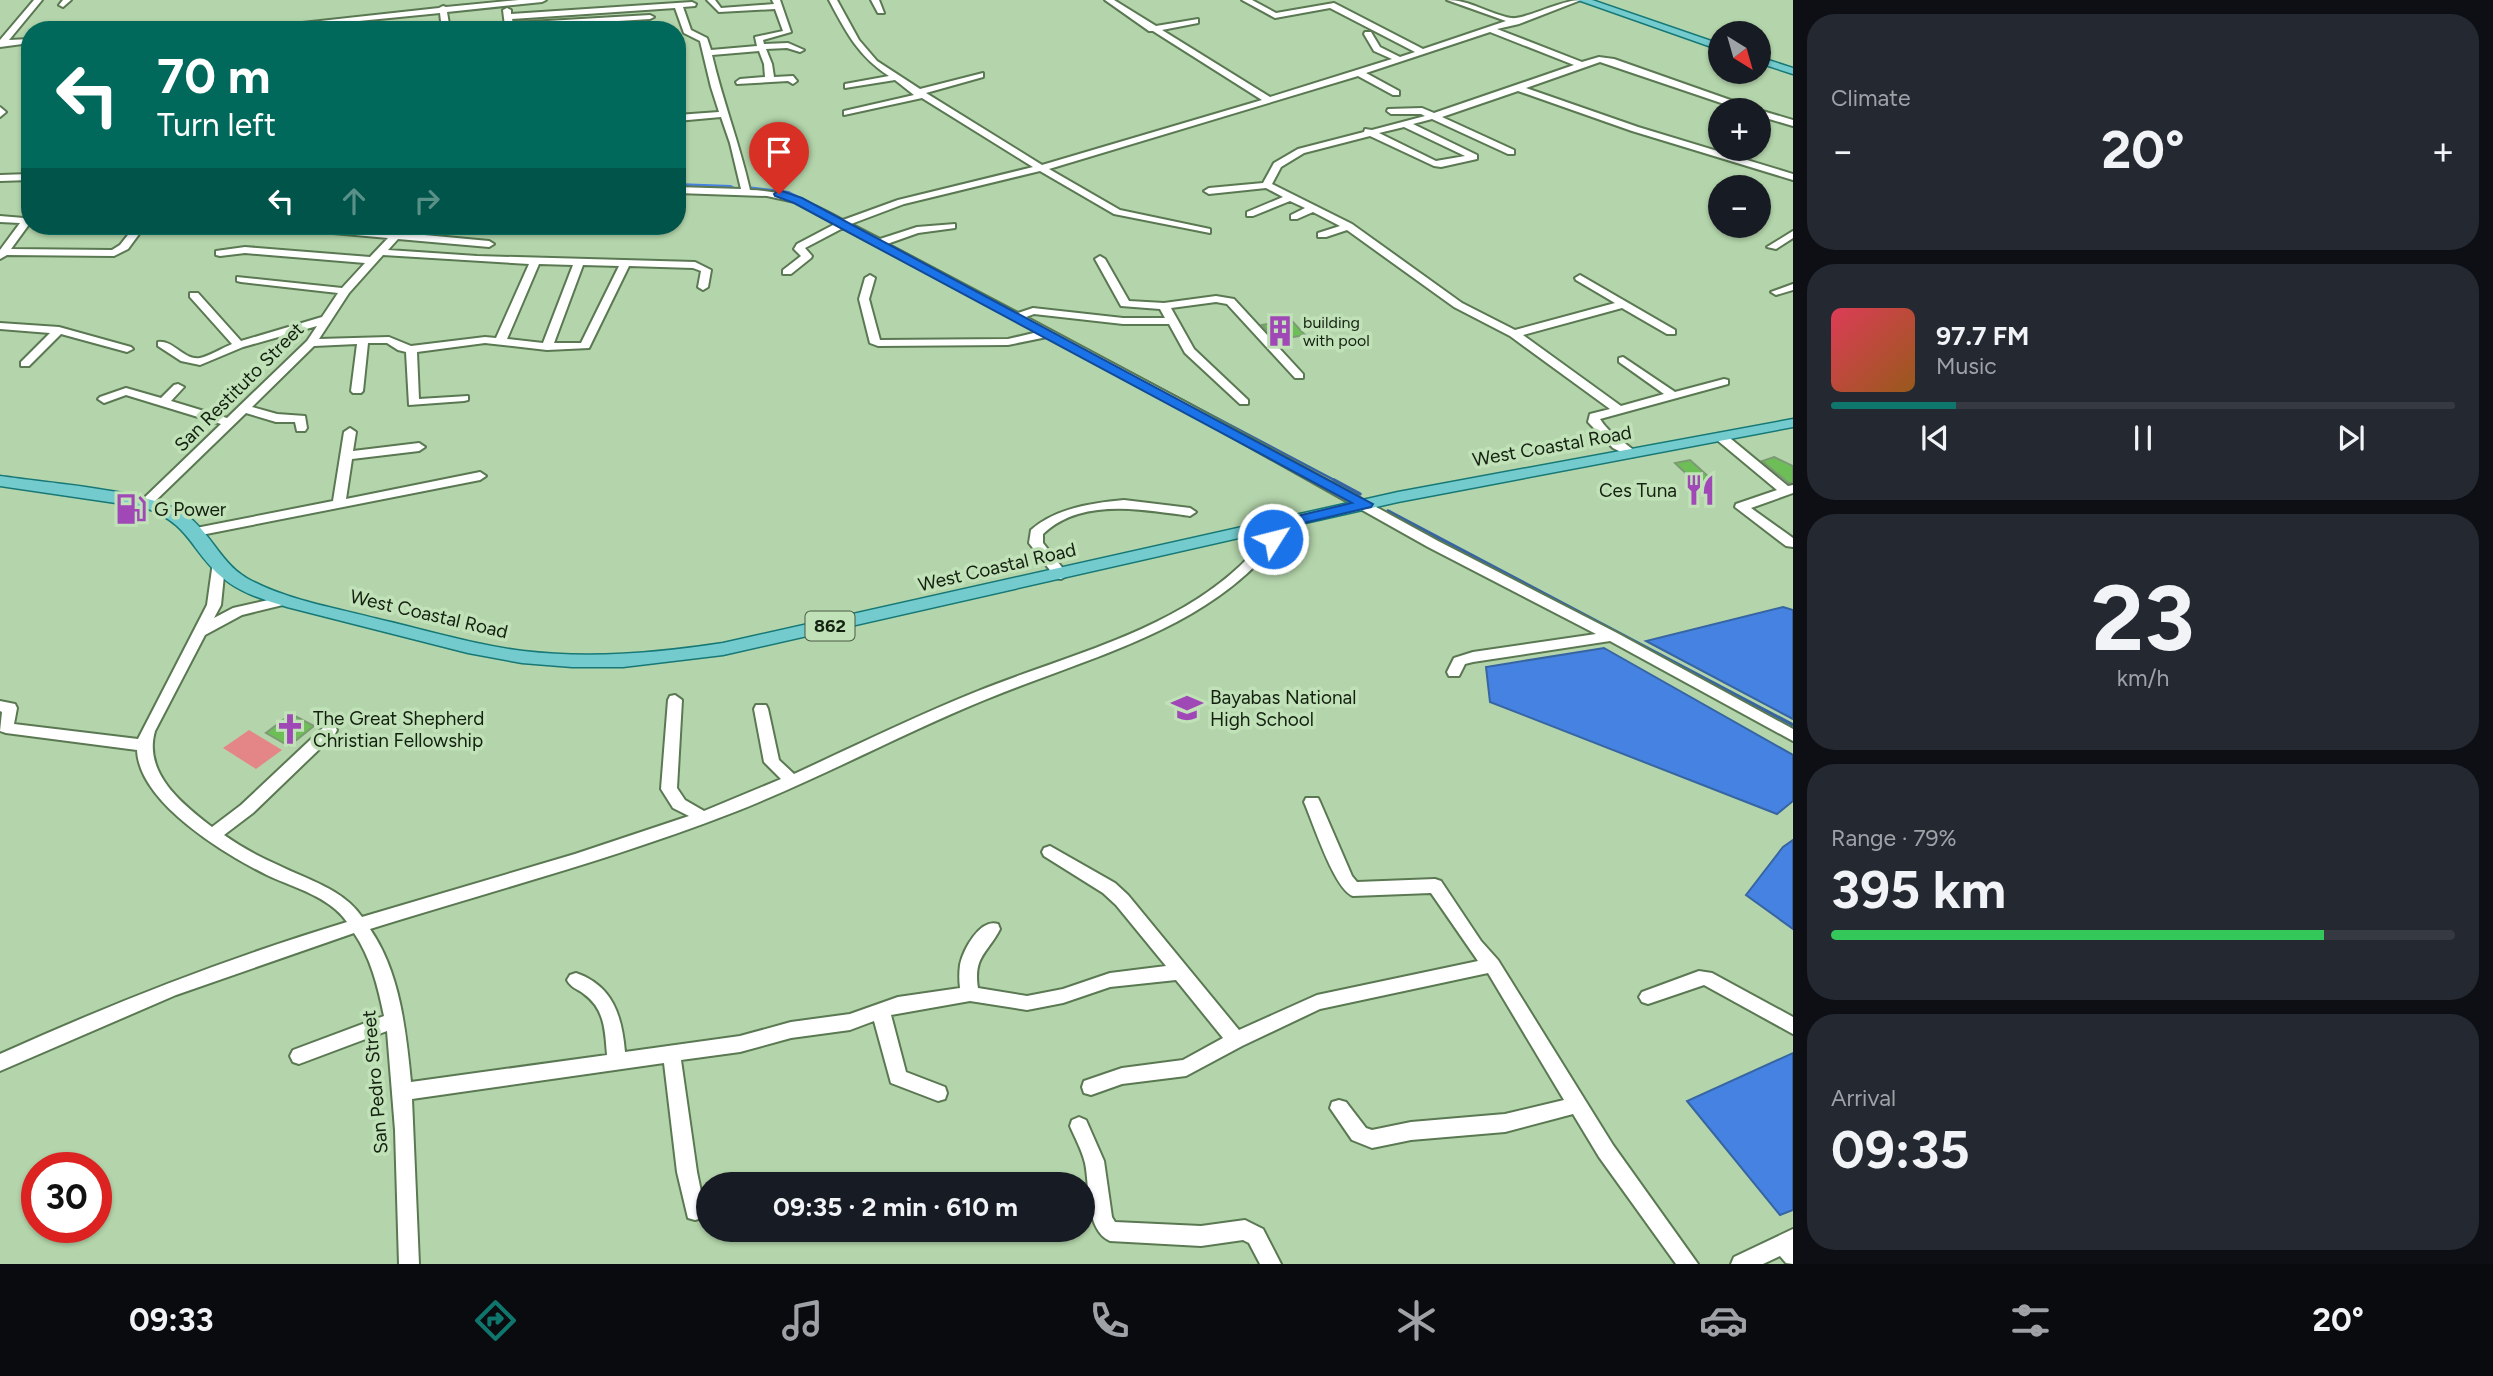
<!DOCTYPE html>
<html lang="en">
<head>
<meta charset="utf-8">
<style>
  :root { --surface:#171b24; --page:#242831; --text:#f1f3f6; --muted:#9ea1a6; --line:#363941; --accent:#0f766e }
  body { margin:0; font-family:Figtree,sans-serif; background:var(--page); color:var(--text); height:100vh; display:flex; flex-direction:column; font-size:26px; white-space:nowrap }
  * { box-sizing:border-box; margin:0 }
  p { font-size:23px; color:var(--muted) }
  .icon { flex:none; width:38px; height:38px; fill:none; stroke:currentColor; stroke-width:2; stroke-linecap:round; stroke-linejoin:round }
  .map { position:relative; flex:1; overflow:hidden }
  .drawer { display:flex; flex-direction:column; gap:14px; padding:14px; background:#0d0f14; width:700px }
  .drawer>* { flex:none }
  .guide { position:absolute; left:21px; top:21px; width:665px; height:214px; border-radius:28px; box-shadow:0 2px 5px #0004; background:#00695c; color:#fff; overflow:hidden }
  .needle { width:46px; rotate:143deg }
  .buttons { position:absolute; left:1708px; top:21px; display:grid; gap:14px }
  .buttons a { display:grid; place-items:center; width:63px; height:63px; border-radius:50%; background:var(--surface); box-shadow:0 2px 5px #0004; font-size:35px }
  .speed { position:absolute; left:21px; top:1152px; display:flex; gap:14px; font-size:35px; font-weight:700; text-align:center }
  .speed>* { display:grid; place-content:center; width:91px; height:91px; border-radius:50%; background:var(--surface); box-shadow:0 2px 5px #0004; line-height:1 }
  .speed .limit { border:10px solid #d22; background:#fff; color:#111 }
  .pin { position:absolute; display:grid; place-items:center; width:60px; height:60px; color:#fff; margin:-72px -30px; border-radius:50% 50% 50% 0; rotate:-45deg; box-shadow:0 0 7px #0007 }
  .pin .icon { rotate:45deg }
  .me { position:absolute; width:77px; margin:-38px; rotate:54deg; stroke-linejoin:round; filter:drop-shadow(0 0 5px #0008) }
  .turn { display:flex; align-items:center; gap:24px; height:147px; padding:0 21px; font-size:32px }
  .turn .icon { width:91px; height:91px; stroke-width:2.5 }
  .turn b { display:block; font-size:49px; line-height:60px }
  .lanes { display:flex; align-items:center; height:66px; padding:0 21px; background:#0003; justify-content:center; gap:35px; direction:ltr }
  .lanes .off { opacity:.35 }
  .big { font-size:52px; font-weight:700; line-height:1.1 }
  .drawer .widget { flex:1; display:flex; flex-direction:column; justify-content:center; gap:10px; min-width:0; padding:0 24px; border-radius:28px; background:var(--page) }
  .drawer .dial { align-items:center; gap:0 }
  .dial b { font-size:91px; line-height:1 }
  .song { display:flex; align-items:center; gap:21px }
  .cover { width:84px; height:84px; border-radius:10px; background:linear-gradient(135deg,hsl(350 70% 55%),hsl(30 70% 35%)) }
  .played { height:7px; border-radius:4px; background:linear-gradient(90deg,var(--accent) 20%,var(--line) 20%) }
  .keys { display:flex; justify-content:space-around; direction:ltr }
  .heat { display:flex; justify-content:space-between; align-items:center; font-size:38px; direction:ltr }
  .charge { height:10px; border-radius:5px; background:linear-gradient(90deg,#34c759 79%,var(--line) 0) }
  .trip { position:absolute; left:696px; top:1172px; width:399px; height:70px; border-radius:35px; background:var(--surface); box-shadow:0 2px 5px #0004; font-weight:700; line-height:70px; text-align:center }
  .tab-bar { display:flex; height:112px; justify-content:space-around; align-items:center; background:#090b0e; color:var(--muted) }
  .tab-bar .icon { width:49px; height:49px }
  .tab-bar .current { color:var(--accent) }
  .tab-bar b { font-size:32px; color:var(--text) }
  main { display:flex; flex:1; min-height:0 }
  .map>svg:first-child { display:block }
</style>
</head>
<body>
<main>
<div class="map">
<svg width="1793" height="1264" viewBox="0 0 1793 1264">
  <rect width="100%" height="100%" fill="#b4d5ab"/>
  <!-- green -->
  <path fill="#e48688" d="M249,730L282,750L256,769L223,748Z"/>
  <!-- water -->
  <g fill="#4582e1" stroke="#3665a2" stroke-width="2">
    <path d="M1783,607L1793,610V719L1646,641Z"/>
    <path d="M1604,648L1793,755V801L1777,814L1490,702L1486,667Z"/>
    <path d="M1793,840V929L1746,895L1783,847Z"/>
    <path d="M1793,1053V1210L1780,1215L1687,1101Z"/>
  </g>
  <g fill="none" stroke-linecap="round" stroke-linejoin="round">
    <!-- stream-far1 -->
    <g stroke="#3665a2" stroke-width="2.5">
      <path d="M885,242L995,301"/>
      <path d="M1039,324L1338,482"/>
    </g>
    <!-- stream -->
    <g stroke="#3665a2" stroke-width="3.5">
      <path d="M1334,480L1360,494"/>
      <path d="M1388,511L1793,725"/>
    </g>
    <!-- canal -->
    <g fill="#4582e1" fill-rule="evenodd">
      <path d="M677,183L731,185L736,188L731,191L677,189Z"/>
      <path d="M747,186L789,191L823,209L815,211L784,196L744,191V187Z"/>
    </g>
  </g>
  <!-- building -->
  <g fill="#6ebe58" stroke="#7c9b74" stroke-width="2">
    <path d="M1291,320L1305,335L1276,340L1262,325Z"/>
    <path d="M1774,457L1793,466V483H1789L1762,461Z"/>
    <path d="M1690,460L1711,479L1695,482L1675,463Z"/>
    <path d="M291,714L314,726L289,746L266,733Z"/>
  </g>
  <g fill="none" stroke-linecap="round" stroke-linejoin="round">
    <defs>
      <g id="minor">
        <path d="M34,0H42L9,40L30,39V43L0,47V40Z"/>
        <path d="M63,0H71L63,7L59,5Z"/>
        <path d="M519,0H546L542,2L447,12L450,30H442L440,13L268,30H238L439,8L443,6L446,7Z"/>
        <path d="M707,0H715L721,8L774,4L772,0H780L791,32L763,40L764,44L788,43L804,50L800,52L787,48L766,49L772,64L774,77L793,76L797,81L793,84L788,81L737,84L736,82L740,79L765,77L764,64L759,51L712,55C723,102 739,142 750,190C789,191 810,203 843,220L898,200L1033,167L922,98L844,115V111L914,95L895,80L845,88V84L889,76C858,56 846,32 829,0H837L859,40L877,61L920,89L983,73V77L926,93L1042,165L1262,100L1153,31H1149L1105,0H1114L1156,26L1198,19V23L1162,30L1270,97L1392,59L1374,51L1364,34L1365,32H1371L1380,47L1400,57L1415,52L1330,8L1275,18L1242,0H1252L1276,13L1334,3L1423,49L1506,21L1447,0C1470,0 1489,14 1511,18C1525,20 1560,0 1581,0L1519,24L1497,29L1582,62L1599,57L1614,59L1753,108L1754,110H1742L1600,62L1526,88L1638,127L1793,174V180L1632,131L1518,91L1442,117L1514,150V154H1508L1432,119L1413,124L1477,155V159L1441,167L1434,166L1370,136L1304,153L1281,167L1272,184L1352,224L1462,303L1515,330L1615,303L1576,280L1575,278L1580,275L1675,330V334H1667L1622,308L1523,335L1621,406L1664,394L1619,362V358L1623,357L1675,392L1724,379L1728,380V384L1600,419C1609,434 1625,442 1637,453L1635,456L1631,457L1613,448L1588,422L1590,414L1610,409L1510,336L1454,307L1347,230L1326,237H1318V233L1340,226L1313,212L1297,219H1291V215L1305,208L1290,201L1253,216H1247V212L1283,197L1266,188L1209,194L1204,191L1209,188L1263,183L1274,163L1298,149L1364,132L1365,129L1372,130L1425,116L1421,114H1391L1387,111L1388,109L1422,108L1434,113L1574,65L1490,32L1366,73L1399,91V95H1393L1358,76L1049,169L1120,210L1210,229V233L1114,214L1040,171L904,204L851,224L880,239L917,227L955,224V228L918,233L887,244L1018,313L1033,308L1123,318H1165L1160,309L1121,306L1095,259L1100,256L1105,259L1129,301L1164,303L1216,296L1234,299L1303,374V378H1295L1227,304L1216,302L1171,308L1194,349L1248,400V404H1240L1185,353L1169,324H1123L1034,314L1026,317L1185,402L1438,541L1617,633L1793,729V741L1610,641L1473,662L1465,664L1459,676H1449L1447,672L1454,658L1473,652L1596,634L1428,547L1177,406L1047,337L1008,345L878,346L870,343L859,299L865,278L870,275L875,278L869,299L880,340L1008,339L1038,332L843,228L805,248L812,256L811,258L791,274H783V270L801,256L794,249L797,244L835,224L795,202L767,196L677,193V187L741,189L730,143L721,117L677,121V115L719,112L711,87L700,41L684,33L675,8L512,19L513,23L650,15L654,17L650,19L509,28L505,26L503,10L507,8L511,10V14L692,2L696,4L695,6L683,7L691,30L707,38L711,50L757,46L755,37L783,31L775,9L719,12ZM1404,127L1465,156L1436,161L1379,133Z"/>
        <path d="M871,0H879L884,13H878Z"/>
        <path d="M0,107L6,112L0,117Z"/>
        <path d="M1759,110L1793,120V126L1759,116Z"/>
        <path d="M30,174V180L0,181V175Z"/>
        <path d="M30,213V223L11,249L112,250L120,245L135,226H145L128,249L114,256L7,255L0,259V250L20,223L0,222V216L24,218Z"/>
        <path d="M284,226H319L393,232L399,226H409L403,233L489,241L494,244L489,247L398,239L388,250L477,256L695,262L711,270L708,287L703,290L698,287L701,271L693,268L629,266L589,348L547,350L485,343L417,352L419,399L468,396V400L464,401L409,405L406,352L398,350L387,343H368L363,391L361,393H353L351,391L357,344L314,346L252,407L277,414L305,416L307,428L305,431H297L295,422H276L246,413L150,506H142L140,503L142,500L221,424L126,395L104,403L98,399L100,397L126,388L161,398L174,385L178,384L184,387L171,401L227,418L307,341L317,326L243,347L200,365L181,361L158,346V342C174,340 184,361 200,358C210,356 222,348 232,344L190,297V293H198L241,341L322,317L338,293L241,282L237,281V277L342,288L365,263L245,253L220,256L216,255V251L245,247L370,257L388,238L289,229ZM383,255L529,264L496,338L485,337L411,346L389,337L319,339L349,293ZM539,264L573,265L543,343L507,339ZM583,265L619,266L581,343H554Z"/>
        <path d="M1793,231V238L1776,249L1767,247Z"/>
        <path d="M1793,284V290L1776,295L1771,292Z"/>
        <path d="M0,323L59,327L131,347L133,349L127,352L61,334L29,366H21V362L50,333L0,329Z"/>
        <path d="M350,428L356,432L353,451L419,443L425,447L419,451L352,459L346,499L480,472L486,476L480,480L196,536L189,532L196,528L333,501L344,432Z"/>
        <path d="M1721,433L1725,434L1788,486L1793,485V493L1751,508L1793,538V547L1786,546L1735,507L1736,504L1777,490L1717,440L1715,437Z"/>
        <path d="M1124,500L1190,508L1196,512L1190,516C1143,510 1082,497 1043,534V543L1068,575L1061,579L1056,578L1029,543L1031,530C1056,508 1092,503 1124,500Z"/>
        <path d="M1281,520L1287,524C1279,537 1270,552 1259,562C1186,636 1081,660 987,699C901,734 819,779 732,813C614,859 491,891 370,929C400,972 406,1031 411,1082L607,1055C605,1031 605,1009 584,994C578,989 571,988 567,980L570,975L576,973C613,986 622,1016 625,1052L740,1036L791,1022L850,1014L898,997L960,988C959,980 959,973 960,965C963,950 980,918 998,924L1000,929C988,953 973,956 978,988L1027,996L1063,989L1110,973L1166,966L1116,905L1103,893L1044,856L1042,852L1044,848L1050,846L1115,883L1128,895L1239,1030L1317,995L1478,961L1431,893L1353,896C1334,889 1313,822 1304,802L1306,798H1318L1320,802L1352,876L1357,882L1435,879L1441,881L1481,941L1498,960L1613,1145L1698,1264H1676L1599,1157L1573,1114L1505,1132L1411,1140L1372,1148L1352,1140L1330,1108L1332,1102L1339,1100L1346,1102L1366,1128L1372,1130L1411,1122L1505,1114L1564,1100L1488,973L1320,1009L1242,1046L1186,1076L1122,1084L1091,1095L1084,1093L1082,1087L1084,1081L1122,1068L1183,1060L1223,1038L1176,980L1110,987L1063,1003L1027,1010L970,1001L891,1015L906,1072L945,1087L947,1093L945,1099L938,1101L891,1083L874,1021L850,1030L791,1038L740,1052L681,1060L697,1172L705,1211L702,1218L695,1220L688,1218L677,1172L664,1063L412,1099L419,1264H399L395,1130L387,1031L299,1064L293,1062L290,1056L293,1050L384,1016C378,987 371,958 354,933L176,995L0,1071V1054C113,1003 228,958 347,922C330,897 295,888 269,876C226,855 139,803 137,750L6,733L0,731L2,712L0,711V701L15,704L17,708L14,724L138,739L207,605L213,562L218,561L225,565L221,605L214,618L233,608L286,596L293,600L291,603L242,615L205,635L155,731C143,773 182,804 212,827L241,805L325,726H335L337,730L335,734L253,813L224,835C241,847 259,857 278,865C308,880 343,889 362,917L575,854L689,816L673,808L661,789L668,700L670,696L675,695L682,700L677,788L685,800L704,811L781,779L764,762L754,709L756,705H766L768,709L779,760L794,774C855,746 915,716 978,691C1070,654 1180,630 1251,555C1261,545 1268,532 1276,521Z"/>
        <path d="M1699,971L1712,973L1793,1017V1034L1704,985L1648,1004L1642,1002L1639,997L1642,992Z"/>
        <path d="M1079,1117L1086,1120L1104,1161L1112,1217L1115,1222L1201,1226L1245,1220L1263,1229L1281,1264H1260L1249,1243L1243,1240L1201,1246L1110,1241C1085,1230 1090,1185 1085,1163C1082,1150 1075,1138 1070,1126L1072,1120Z"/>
        <path d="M1793,1229V1264L1786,1263L1780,1256L1763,1264H1731L1734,1257Z"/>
      </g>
      <g id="major">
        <path d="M1578,0H1592L1720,44V50Z"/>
        <path d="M1759,57L1793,68V74L1759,63Z"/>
        <path d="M1793,419V427L1398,502L723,655L623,667H572L522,663L468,653L287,607C265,600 240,593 223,578C189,550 192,524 143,507L0,486V476C46,483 150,490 185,514C212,533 221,566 252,581C291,601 336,608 378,619C426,630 474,645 523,651C590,659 657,653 723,643L1398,492Z"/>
      </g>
    </defs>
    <!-- minor casing -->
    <use href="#minor" stroke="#5a7852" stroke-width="4"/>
    <!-- major casing -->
    <use href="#major" stroke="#177876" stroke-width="3"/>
    <!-- minor -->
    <use href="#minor" fill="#fff" fill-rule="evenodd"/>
    <!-- major -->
    <use href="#major" fill="#74cbce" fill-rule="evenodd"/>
  </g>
  <!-- route -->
  <path fill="#1a73e8" stroke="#114b97" stroke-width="2" d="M779,190L802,198L1373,504L1371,507L1287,527L1278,542H1268L1266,539L1276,521L1352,503L794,203L775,196L774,194Z"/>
  <!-- icons -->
  <defs>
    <symbol id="building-bare" viewBox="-9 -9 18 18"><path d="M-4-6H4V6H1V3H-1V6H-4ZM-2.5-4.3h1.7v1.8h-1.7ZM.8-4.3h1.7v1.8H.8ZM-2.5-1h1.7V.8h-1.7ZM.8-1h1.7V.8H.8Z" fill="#a049b6" stroke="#c1e2b8" stroke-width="2.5" paint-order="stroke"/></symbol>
    <symbol id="restaurant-bare" viewBox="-9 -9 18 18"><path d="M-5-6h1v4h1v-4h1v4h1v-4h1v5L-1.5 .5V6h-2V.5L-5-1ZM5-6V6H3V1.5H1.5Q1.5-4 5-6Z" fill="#a049b6" stroke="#c1e2b8" stroke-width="2.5" paint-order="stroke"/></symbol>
    <symbol id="fuel-bare" viewBox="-9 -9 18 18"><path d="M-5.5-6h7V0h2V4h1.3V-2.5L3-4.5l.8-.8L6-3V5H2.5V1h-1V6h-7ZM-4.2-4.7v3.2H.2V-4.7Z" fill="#a049b6" stroke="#c1e2b8" stroke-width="2.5" paint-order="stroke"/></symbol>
    <symbol id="school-bare" viewBox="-9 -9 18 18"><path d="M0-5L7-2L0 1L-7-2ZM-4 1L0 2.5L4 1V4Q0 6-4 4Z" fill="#a049b6" stroke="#c1e2b8" stroke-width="2.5" paint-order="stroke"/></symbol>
    <symbol id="church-bare" viewBox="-9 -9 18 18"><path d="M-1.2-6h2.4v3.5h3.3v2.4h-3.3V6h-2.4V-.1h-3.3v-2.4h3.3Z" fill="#a049b6" stroke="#c1e2b8" stroke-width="2.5" paint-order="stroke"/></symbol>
  </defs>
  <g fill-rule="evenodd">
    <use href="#building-bare" x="1258" y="309" width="44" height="44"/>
    <use href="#restaurant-bare" x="1678" y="468" width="44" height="44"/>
    <use href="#fuel-bare" x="109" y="487" width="44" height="44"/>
    <use href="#school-bare" x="1165" y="686" width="44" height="44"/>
    <use href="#church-bare" x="268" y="707" width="44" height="44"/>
  </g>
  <g text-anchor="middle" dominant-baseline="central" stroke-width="7" stroke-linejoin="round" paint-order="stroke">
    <!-- far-poi labels -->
    <g font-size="16" fill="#142010" stroke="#c1e2b8" text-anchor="start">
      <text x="1303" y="322">building<tspan x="1303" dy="18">with pool</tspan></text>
    </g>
    <!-- shield labels -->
    <rect fill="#c1e2b8" stroke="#485a42" stroke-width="2" x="805.5" y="611.5" width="49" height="29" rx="5"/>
    <g font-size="18" font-weight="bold" fill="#142010">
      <text x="830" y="626">862</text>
    </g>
    <!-- street labels -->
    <g font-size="19" fill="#142010" stroke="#c1e2b8">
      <text transform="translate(239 387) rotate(-45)">San Restituto Street</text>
      <text transform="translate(1552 446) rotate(-10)">West Coastal Road</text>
      <text transform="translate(997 567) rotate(-13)">West Coastal Road</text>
      <text transform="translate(429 614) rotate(13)">West Coastal Road</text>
      <text transform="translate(375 1082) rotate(-95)">San Pedro Street</text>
    </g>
    <!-- poi labels -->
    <g font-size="19" fill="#142010" stroke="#c1e2b8" text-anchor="start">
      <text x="1677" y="490" text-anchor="end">Ces Tuna</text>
      <text x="154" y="509">G Power</text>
      <text x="1210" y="697">Bayabas National<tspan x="1210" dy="22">High School</tspan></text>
      <text x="313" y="718">The Great Shepherd<tspan x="313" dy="22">Christian Fellowship</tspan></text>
    </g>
  </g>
</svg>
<div class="buttons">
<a><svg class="needle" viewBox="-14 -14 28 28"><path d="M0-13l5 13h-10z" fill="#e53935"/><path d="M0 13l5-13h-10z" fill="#9ea1a6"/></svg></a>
<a>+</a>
<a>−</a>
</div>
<div class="speed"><div class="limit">30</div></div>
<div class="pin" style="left:779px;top:194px;background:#d93025"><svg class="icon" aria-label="arrive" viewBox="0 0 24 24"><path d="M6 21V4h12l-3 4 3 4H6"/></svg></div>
<svg class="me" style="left:1273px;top:539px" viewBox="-20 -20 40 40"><circle r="17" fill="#1a73e8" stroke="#fff" stroke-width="3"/><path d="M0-11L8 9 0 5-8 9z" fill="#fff"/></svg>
<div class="trip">09:35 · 2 min · 610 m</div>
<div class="guide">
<div class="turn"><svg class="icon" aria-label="left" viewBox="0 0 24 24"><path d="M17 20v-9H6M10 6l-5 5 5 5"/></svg><div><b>70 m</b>Turn left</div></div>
<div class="lanes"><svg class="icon" aria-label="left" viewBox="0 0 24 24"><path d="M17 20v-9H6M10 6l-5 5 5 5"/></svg><svg class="icon off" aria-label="ahead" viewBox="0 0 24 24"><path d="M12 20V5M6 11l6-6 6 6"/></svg><svg class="icon off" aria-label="right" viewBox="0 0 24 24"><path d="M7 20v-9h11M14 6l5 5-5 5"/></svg></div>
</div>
</div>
<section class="drawer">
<div class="widget"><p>Climate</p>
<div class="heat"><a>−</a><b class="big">20°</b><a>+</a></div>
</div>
<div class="widget">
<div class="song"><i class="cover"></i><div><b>97.7 FM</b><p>Music</p></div></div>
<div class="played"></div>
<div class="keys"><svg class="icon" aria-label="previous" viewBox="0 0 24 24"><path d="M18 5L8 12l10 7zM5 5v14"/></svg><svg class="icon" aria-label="pause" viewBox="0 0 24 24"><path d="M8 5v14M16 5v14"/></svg><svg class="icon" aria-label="next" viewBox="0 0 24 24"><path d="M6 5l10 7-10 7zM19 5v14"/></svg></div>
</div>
<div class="widget dial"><b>23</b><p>km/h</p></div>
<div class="widget"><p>Range · 79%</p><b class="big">395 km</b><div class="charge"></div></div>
<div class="widget"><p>Arrival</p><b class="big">09:35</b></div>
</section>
</main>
<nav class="tab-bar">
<b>09:33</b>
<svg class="icon current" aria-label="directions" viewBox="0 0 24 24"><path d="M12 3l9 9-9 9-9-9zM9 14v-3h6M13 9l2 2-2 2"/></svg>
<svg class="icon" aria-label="music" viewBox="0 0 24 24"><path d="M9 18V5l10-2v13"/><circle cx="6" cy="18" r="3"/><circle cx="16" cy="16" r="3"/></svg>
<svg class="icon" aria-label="phone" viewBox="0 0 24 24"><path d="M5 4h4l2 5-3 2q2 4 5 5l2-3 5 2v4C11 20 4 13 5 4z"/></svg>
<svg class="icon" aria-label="climate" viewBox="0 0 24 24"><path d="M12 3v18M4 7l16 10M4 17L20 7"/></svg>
<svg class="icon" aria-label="car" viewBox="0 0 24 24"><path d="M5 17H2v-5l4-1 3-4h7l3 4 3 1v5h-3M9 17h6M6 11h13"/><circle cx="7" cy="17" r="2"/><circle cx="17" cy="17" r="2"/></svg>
<svg class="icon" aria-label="filters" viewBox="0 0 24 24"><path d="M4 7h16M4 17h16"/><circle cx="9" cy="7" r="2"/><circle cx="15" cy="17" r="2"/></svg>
<b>20°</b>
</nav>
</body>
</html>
